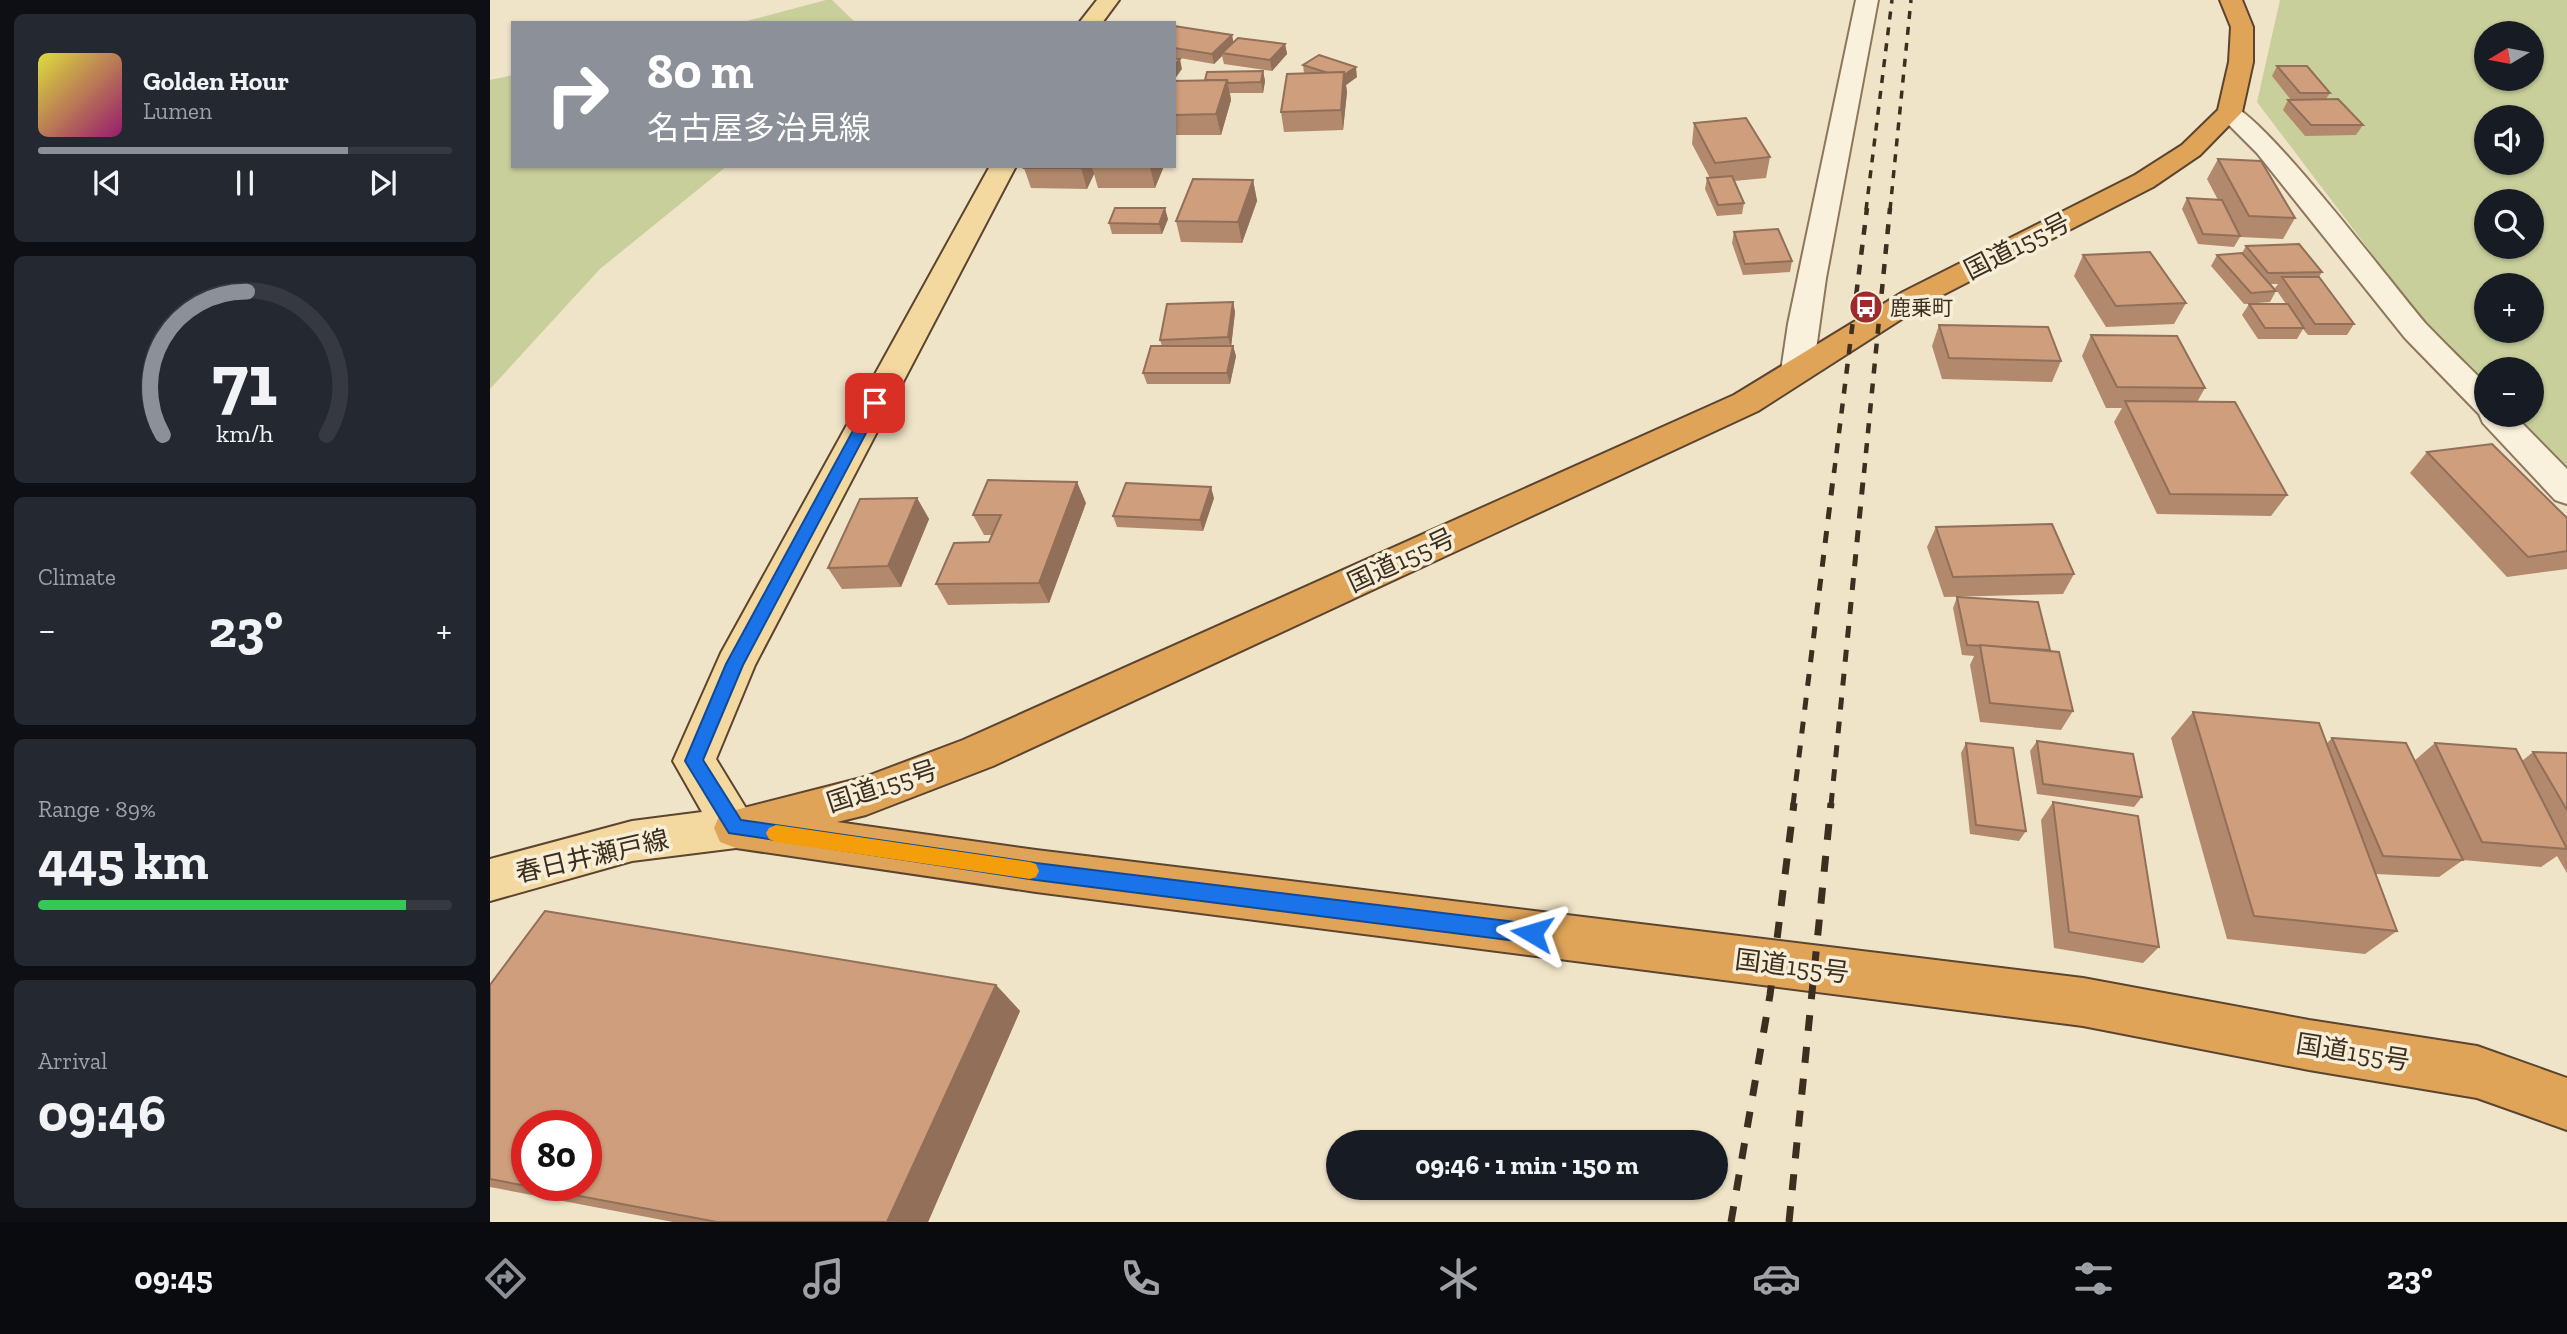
<!DOCTYPE html>
<html lang="en">
<head>
<meta charset="utf-8">
<style>
  :root { --surface:#171b24; --page:#242831; --text:#f1f3f6; --muted:#9ea1a6; --line:#363941; --accent:#8c9099 }
  body { margin:0; font-family:"Zilla Slab","Noto Sans JP",serif; background:var(--page); color:var(--text); height:100vh; display:flex; flex-direction:column; font-size:26px; white-space:nowrap }
  * { box-sizing:border-box; margin:0 }
  p { font-size:23px; color:var(--muted) }
  .icon { flex:none; width:38px; height:38px; fill:none; stroke:currentColor; stroke-width:2; stroke-linecap:round; stroke-linejoin:round }
  .map { position:relative; flex:1; overflow:hidden }
  .details { display:flex; flex-direction:column; gap:14px; padding:14px; background:#0d0f14; width:490px }
  .details>* { flex:none }
  .top-card { position:absolute; left:21px; top:21px; width:665px; height:147px; border-radius:0px; box-shadow:0 2px 5px #0004; background:#8c9099; color:#fff; overflow:hidden }
  .needle { width:46px; rotate:260deg }
  .controls { position:absolute; left:1984px; top:21px; display:grid; gap:14px }
  .controls a { display:grid; place-items:center; width:70px; height:70px; border-radius:50%; background:var(--surface); box-shadow:0 2px 5px #0004; font-size:35px }
  .speed { position:absolute; left:21px; top:1110px; display:flex; gap:14px; font-size:35px; font-weight:700; text-align:center }
  .speed>* { display:grid; place-content:center; width:91px; height:91px; border-radius:50%; background:var(--surface); box-shadow:0 2px 5px #0004; line-height:1 }
  .speed .limit { border:10px solid #d22; background:#fff; color:#111 }
  .pin { position:absolute; display:grid; place-items:center; width:60px; height:60px; color:#fff; margin:-30px; border-radius:14px; box-shadow:0 4px 10px #0006 }
  .me { position:absolute; width:77px; margin:-38px; rotate:277deg; stroke-linejoin:round; filter:drop-shadow(0 0 5px #0008) }
  .turn { display:flex; align-items:center; gap:24px; height:147px; padding:0 21px; font-size:32px }
  .turn .icon { width:91px; height:91px; stroke-width:2.5 }
  .turn b { display:block; font-size:49px; line-height:60px }
  .big { font-size:52px; font-weight:800; line-height:1.1 }
  .details .widget { flex:1; display:flex; flex-direction:column; justify-content:center; gap:10px; min-width:0; padding:0 24px; border-radius:10px; background:var(--page) }
  .details .dial { align-items:center; gap:0 }
  .dial svg { height:182px; overflow:visible; fill:none; stroke:var(--line); stroke-width:7; stroke-linecap:round; text-anchor:middle }
  .dial text { fill:var(--text); stroke:none }
  .song { display:flex; align-items:center; gap:21px }
  .cover { width:84px; height:84px; border-radius:10px; background:linear-gradient(135deg,hsl(60 70% 55%),hsl(320 70% 35%)) }
  .played { height:7px; border-radius:4px; background:linear-gradient(90deg,var(--accent) 75%,var(--line) 75%) }
  .keys { display:flex; justify-content:space-around; direction:ltr }
  .heat { display:flex; justify-content:space-between; align-items:center; font-size:38px; direction:ltr }
  .charge { height:10px; border-radius:5px; background:linear-gradient(90deg,#34c759 89%,var(--line) 0) }
  .trip { position:absolute; left:836px; top:1130px; width:402px; height:70px; border-radius:35px; background:var(--surface); box-shadow:0 2px 5px #0004; font-weight:800; line-height:70px; text-align:center }
  .menu { display:flex; height:112px; justify-content:space-around; align-items:center; background:#090b0e; color:var(--muted) }
  .menu .icon { width:49px; height:49px }
  .menu .current { color:var(--accent) }
  .menu b { font-size:32px; color:var(--text) }
  main { display:flex; flex:1; min-height:0 }
  .map>svg:first-child { display:block }
</style>
</head>
<body>
<main>
<section class="details">
<div class="widget">
<div class="song"><i class="cover"></i><div><b>Golden Hour</b><p>Lumen</p></div></div>
<div class="played"></div>
<div class="keys"><svg class="icon" aria-label="previous" viewBox="0 0 24 24"><path d="M18 5L8 12l10 7zM5 5v14"/></svg><svg class="icon" aria-label="pause" viewBox="0 0 24 24"><path d="M8 5v14M16 5v14"/></svg><svg class="icon" aria-label="next" viewBox="0 0 24 24"><path d="M6 5l10 7-10 7zM19 5v14"/></svg></div>
</div>
<div class="widget dial"><svg viewBox="0 0 100 80">
<path d="M14 69A42 42 0 1 1 86 69"/>
<path d="M14 69A42 42 0 0 1 51 6" stroke="#8c9099"/>
<text x="50" y="56" font-size="32" font-weight="700">71</text>
<text x="50" y="72" font-size="11">km/h</text>
</svg></div>
<div class="widget"><p>Climate</p>
<div class="heat"><a>−</a><b class="big">23°</b><a>+</a></div>
</div>
<div class="widget"><p>Range · 89%</p><b class="big">445 km</b><div class="charge"></div></div>
<div class="widget"><p>Arrival</p><b class="big">09:46</b></div>
</section>
<div class="map">
<svg width="2077" height="1222" viewBox="0 0 2077 1222">
  <rect width="100%" height="100%" fill="#f0e4c8"/>
  <!-- green -->
  <g fill="#c9cf9b" fill-rule="evenodd">
    <path d="M336,0H342L366,23H249Z"/>
    <path d="M1790,0H2077V479L2017,415H2042V369H1997V393L1948,341L1767,102ZM1997,33H2042V79H1997ZM1997,117H2042V163H1997ZM1997,201H2042V247H1997ZM1997,285H2042V331H1997Z"/>
    <path d="M23,75V166H237L110,269L0,389V80Z"/>
  </g>
  <g fill="none" stroke-linecap="round" stroke-linejoin="round">
    <defs>
      <g id="street">
        <path d="M1366,0H1388L1336,278L1323,371L1318,378L1307,381L1296,378L1291,371L1298,324Z"/>
        <path d="M1740,105C1773,113 1904,287 1936,324C1956,345 1977,365 1997,385V415H2024L2077,469V504L2065,500L1993,423L1989,414L1915,338L1767,153L1731,117L1728,112L1731,107Z"/>
      </g>
      <g id="primary">
        <path d="M607,0H629L612,23H589Z"/>
        <path d="M500,166H526L265,665L226,759L268,828L262,842L246,848L142,861L0,901V859L142,821L212,812L183,761L231,653Z"/>
      </g>
      <path id="highway" d="M1730,0H1752L1763,27V62L1752,112L1710,155L1663,187L1435,304L1268,411L503,766L376,815L347,822L546,850L1593,978L1819,1020L1987,1046L2077,1078V1130L1987,1098L1819,1070L1593,1026L546,892L246,848L230,842L224,828L230,814L375,777L473,740L1244,395L1413,292L1645,175L1692,145L1728,110L1739,62L1741,27Z"/>
    </defs>
    <!-- street casing -->
    <use href="#street" stroke="#8d765c" stroke-width="4"/>
    <!-- primary casing -->
    <use href="#primary" stroke="#5b4430" stroke-width="4"/>
    <!-- highway casing -->
    <use href="#highway" stroke="#5b4430" stroke-width="4"/>
    <!-- street -->
    <use href="#street" fill="#faf1dc" fill-rule="evenodd"/>
    <!-- primary -->
    <use href="#primary" fill="#f3d9a0" fill-rule="evenodd"/>
    <!-- highway -->
    <use href="#highway" fill="#e0a458" fill-rule="evenodd"/>
    <!-- rail-far3 -->
    <g stroke="#3d2e20" stroke-width="3.5" stroke-dasharray="8 8" stroke-linecap="butt">
      <path d="M1376,210L1402,0"/>
      <path d="M1400,210L1421,0"/>
    </g>
    <!-- rail-far2 -->
    <g stroke="#3d2e20" stroke-width="4.5" stroke-dasharray="10 10" stroke-linecap="butt">
      <path d="M1344,473L1377,208"/>
      <path d="M1374,473L1400,208"/>
    </g>
    <!-- rail-far1 -->
    <g stroke="#3d2e20" stroke-width="5" stroke-dasharray="12 12" stroke-linecap="butt">
      <path d="M1303,805L1344,471"/>
      <path d="M1341,805L1374,471"/>
    </g>
    <!-- rail -->
    <g stroke="#3d2e20" stroke-width="7" stroke-dasharray="16 16" stroke-linecap="butt">
      <path d="M1241,1222L1280,995L1304,803"/>
      <path d="M1299,1222L1341,803"/>
    </g>
  </g>
  <!-- wall -->
  <g fill="#b2896c">
    <path d="M684,26L742,35L743,42L795,44L797,54L782,71L734,64L732,56L724,64L684,57Z"/>
    <path d="M813,65L867,77L856,85L857,92L853,130L794,132L791,112L814,73Z"/>
    <path d="M1787,66L1840,93L1836,99L1873,125L1866,135L1815,136L1793,110L1798,100H1801L1782,76Z"/>
    <path d="M773,71L775,81L773,93H740L741,100L731,135H684V81L715,80Z"/>
    <path d="M1204,123L1280,157L1276,178L1244,181L1254,203L1252,214L1227,216L1215,189L1217,178H1220L1202,144Z"/>
    <path d="M1728,159L1805,218L1793,239L1750,237L1744,247L1708,244L1692,209L1697,198L1728,200L1717,179Z"/>
    <path d="M674,166L665,188H608L604,174L597,189L541,188L534,168Z"/>
    <path d="M763,180L767,201L752,243L691,242L686,221Z"/>
    <path d="M678,219L672,234H622L619,223Z"/>
    <path d="M1244,232L1302,261L1300,272L1253,275L1242,243Z"/>
    <path d="M1756,246L1832,272L1829,277L1864,324L1857,335H1818L1813,329L1807,339H1768L1752,315L1759,304H1796L1785,288L1788,284H1780L1786,291L1780,302L1754,304L1721,266L1727,255L1752,253Z"/>
    <path d="M1593,255L1696,303L1684,324L1616,327L1584,276Z"/>
    <path d="M743,302L745,312L741,346H743L746,356L740,384H657L653,373L672,346L670,340Z"/>
    <path d="M1449,325L1571,361L1562,382L1452,379L1442,346Z"/>
    <path d="M1601,335L1715,388L1707,402L1797,495L1781,516L1667,514L1624,422L1632,408H1616L1592,356Z"/>
    <path d="M1937,452L2077,518V569L2017,577L1920,473Z"/>
    <path d="M427,498L439,519L411,587L352,589L338,568Z"/>
    <path d="M724,498L713,531L627,527L623,516Z"/>
    <path d="M596,503L559,603L458,605L446,584L499,542L502,535H494L483,515Z"/>
    <path d="M1446,527L1584,574L1573,594L1454,597L1437,547Z"/>
    <path d="M1467,597L1560,650L1559,651L1583,711L1571,730L1490,722L1480,665L1484,656L1472,655L1463,608Z"/>
    <path d="M1703,712L1836,744L1842,738L1924,761L1945,743L2032,761L2043,752L2077,753V873L2067,856L2051,867L1973,860L1949,877L1885,874L1907,931L1875,954L1737,939L1681,738Z"/>
    <path d="M1547,741L1652,797L1644,807L1547,794L1540,751Z"/>
    <path d="M1476,743L1536,831L1529,841L1480,834L1471,753Z"/>
    <path d="M1563,802L1669,947L1653,963L1564,948L1551,820Z"/>
    <path d="M0,985H506L530,1011L438,1222H183L0,1187Z"/>
  </g>
  <!-- shaded-wall -->
  <g fill="#916f58">
    <path d="M742,35L744,45L732,53V56L724,64L722,54Z"/>
    <path d="M795,44L797,54L782,71L780,60Z"/>
    <path d="M690,59L692,69L684,80V66Z"/>
    <path d="M866,67L867,77L856,85L857,92L853,130L851,110V77Z"/>
    <path d="M773,71L775,81L773,93L771,82Z"/>
    <path d="M737,80L741,100L731,135L726,114Z"/>
    <path d="M592,166H608L602,167L604,174L597,189L591,168Z"/>
    <path d="M660,166H674L665,188L660,167Z"/>
    <path d="M763,180L767,201L752,243L748,222Z"/>
    <path d="M675,208L678,219L672,234L669,224Z"/>
    <path d="M743,302L745,312L741,348L738,337Z"/>
    <path d="M743,346L746,356L740,384L737,373Z"/>
    <path d="M587,482L596,503L559,603L549,583Z"/>
    <path d="M721,487L724,498L713,531L710,520Z"/>
    <path d="M427,498L439,519L411,587L398,566Z"/>
    <path d="M506,985L530,1011L438,1222H397Z"/>
  </g>
  <!-- building -->
  <g fill="#cf9f7d" stroke="#916f58" stroke-width="2" fill-rule="evenodd">
    <path d="M684,26L742,35L722,54L684,48Z"/>
    <path d="M748,38L795,44L780,60L732,53Z"/>
    <path d="M829,55L866,67L854,75V72L838,73L813,65Z"/>
    <path d="M684,58L690,59L684,66Z"/>
    <path d="M1787,66H1817L1840,93H1810Z"/>
    <path d="M773,71L771,82L738,83L737,80H715L717,72Z"/>
    <path d="M854,72L851,110L791,112L797,74Z"/>
    <path d="M737,80L726,114L684,115V81Z"/>
    <path d="M1848,99L1873,125H1821L1798,100Z"/>
    <path d="M1256,118L1280,157L1225,163L1204,123Z"/>
    <path d="M1728,159L1771,161L1805,218L1759,216Z"/>
    <path d="M535,166H592L591,168H534Z"/>
    <path d="M602,166H660L602,167Z"/>
    <path d="M1242,176L1254,203L1228,205L1217,178Z"/>
    <path d="M703,179L763,180L748,222L686,221Z"/>
    <path d="M1697,198L1732,200L1750,236L1713,234Z"/>
    <path d="M625,208H675L669,224L619,223Z"/>
    <path d="M1288,229L1302,261L1255,264L1244,232Z"/>
    <path d="M1809,244L1832,272L1778,273L1756,246Z"/>
    <path d="M1660,252L1696,303L1626,306L1593,255Z"/>
    <path d="M1752,253L1786,291L1761,293L1727,255Z"/>
    <path d="M1792,277H1829L1864,324H1825Z"/>
    <path d="M743,302L738,337L670,340L677,304Z"/>
    <path d="M1759,304H1798L1814,328H1775Z"/>
    <path d="M1449,325L1558,327L1571,361L1459,358Z"/>
    <path d="M1601,335L1687,336L1715,388L1627,387Z"/>
    <path d="M661,346H743L737,373H653Z"/>
    <path d="M1635,401L1745,402L1797,495L1680,494Z"/>
    <path d="M2002,444L2077,518V551L2038,557L1937,452Z"/>
    <path d="M498,480L587,482L549,583L446,584L464,543L499,542L511,515H483Z"/>
    <path d="M636,483L721,487L710,520L623,516Z"/>
    <path d="M427,498L398,566L338,568L370,499Z"/>
    <path d="M1562,524L1584,574L1463,577L1446,527Z"/>
    <path d="M1467,597L1548,602L1560,650L1477,645Z"/>
    <path d="M1490,645L1569,652L1583,711L1500,703Z"/>
    <path d="M1703,712L1829,723L1907,931L1764,916Z"/>
    <path d="M1842,738L1916,743L1973,860L1893,856Z"/>
    <path d="M1547,741L1643,754L1652,797L1553,784Z"/>
    <path d="M1476,743L1523,748L1536,831L1486,825Z"/>
    <path d="M1945,743L2026,749L2077,849L1992,842Z"/>
    <path d="M2043,752L2077,753V810Z"/>
    <path d="M1563,802L1648,816L1669,947L1579,932Z"/>
    <path d="M55,911L506,985L397,1222H227L0,1179V985ZM37,1125H96V1185H37Z"/>
  </g>
  <!-- route -->
  <path fill="#1a73e8" stroke="#114b97" stroke-width="2" d="M385,399L392,403L253,665L213,760L251,820L546,863L1042,924L1049,927L1052,933L1049,940L1042,943L546,880L239,833L195,761L236,664L378,403Z"/>
  <!-- slow -->
  <path fill="#f59e0b" d="M286,825L540,862L546,864L549,871L546,877L540,879L286,842L279,839L276,833L279,828Z"/>
  <!-- icons -->
  <defs>
    <symbol id="bus-disc" viewBox="-11 -11 22 22"><circle r="9.5" fill="#9e2a2b" stroke="#f7eed8"/><path d="M-5-6H5V4H4V6H2V4H-2V6H-4V4H-5ZM-3.5-4V0h7V-4ZM-3.5 1.2v1.5H-2V1.2ZM2 1.2v1.5H3.5V1.2Z" fill="#fff"/></symbol>
  </defs>
  <g fill-rule="evenodd">
    <use href="#bus-disc" x="1357" y="288" width="38" height="38"/>
  </g>
  <g text-anchor="middle" dominant-baseline="central" stroke-width="7" stroke-linejoin="round" paint-order="stroke">
    <!-- far-poi labels -->
    <g font-size="21" fill="#3d2e20" stroke="#f7eed8" text-anchor="start">
      <text x="1400" y="307">鹿乗町</text>
    </g>
    <!-- street labels -->
    <g font-size="26" fill="#3d2e20" stroke="#f7eed8">
      <text transform="translate(1527 246) rotate(-27)">国道155号</text>
      <text transform="translate(911 560) rotate(-25)">国道155号</text>
      <text transform="translate(392 786) rotate(-18)">国道155号</text>
      <text transform="translate(102 856) rotate(-13)">春日井瀬戸線</text>
      <text transform="translate(1302 966) rotate(7)">国道155号</text>
      <text transform="translate(1863 1052) rotate(9)">国道155号</text>
    </g>
  </g>
</svg>
<div class="controls">
<a><svg class="needle" viewBox="-14 -14 28 28"><path d="M0-13l5 13h-10z" fill="#e53935"/><path d="M0 13l5-13h-10z" fill="#9ea1a6"/></svg></a>
<a><svg class="icon" aria-label="sound" viewBox="0 0 24 24"><path d="M4 9h4l5-4v14l-5-4H4zM17 9q2 3 0 6"/></svg></a>
<a><svg class="icon" aria-label="search" viewBox="0 0 24 24"><circle cx="10" cy="10" r="6"/><path d="M15 15l6 6"/></svg></a>
<a>+</a>
<a>−</a>
</div>
<div class="speed"><div class="limit">80</div></div>
<div class="pin" style="left:385px;top:403px;background:#d93025"><svg class="icon" aria-label="arrive" viewBox="0 0 24 24"><path d="M6 21V4h12l-3 4 3 4H6"/></svg></div>
<svg class="me" style="left:1042px;top:933px" viewBox="-20 -20 40 40"><path d="M0-17L14 15 0 8-14 15z" fill="#1a73e8" stroke="#fff" stroke-width="4"/></svg>
<div class="trip">09:46 · 1 min · 150 m</div>
<div class="top-card">
<div class="turn"><svg class="icon" aria-label="right" viewBox="0 0 24 24"><path d="M7 20v-9h11M14 6l5 5-5 5"/></svg><div><b>80 m</b>名古屋多治見線</div></div>
</div>
</div>
</main>
<nav class="menu">
<b>09:45</b>
<svg class="icon current" aria-label="directions" viewBox="0 0 24 24"><path d="M12 3l9 9-9 9-9-9zM9 14v-3h6M13 9l2 2-2 2"/></svg>
<svg class="icon" aria-label="music" viewBox="0 0 24 24"><path d="M9 18V5l10-2v13"/><circle cx="6" cy="18" r="3"/><circle cx="16" cy="16" r="3"/></svg>
<svg class="icon" aria-label="phone" viewBox="0 0 24 24"><path d="M5 4h4l2 5-3 2q2 4 5 5l2-3 5 2v4C11 20 4 13 5 4z"/></svg>
<svg class="icon" aria-label="climate" viewBox="0 0 24 24"><path d="M12 3v18M4 7l16 10M4 17L20 7"/></svg>
<svg class="icon" aria-label="car" viewBox="0 0 24 24"><path d="M5 17H2v-5l4-1 3-4h7l3 4 3 1v5h-3M9 17h6M6 11h13"/><circle cx="7" cy="17" r="2"/><circle cx="17" cy="17" r="2"/></svg>
<svg class="icon" aria-label="filters" viewBox="0 0 24 24"><path d="M4 7h16M4 17h16"/><circle cx="9" cy="7" r="2"/><circle cx="15" cy="17" r="2"/></svg>
<b>23°</b>
</nav>
</body>
</html>
